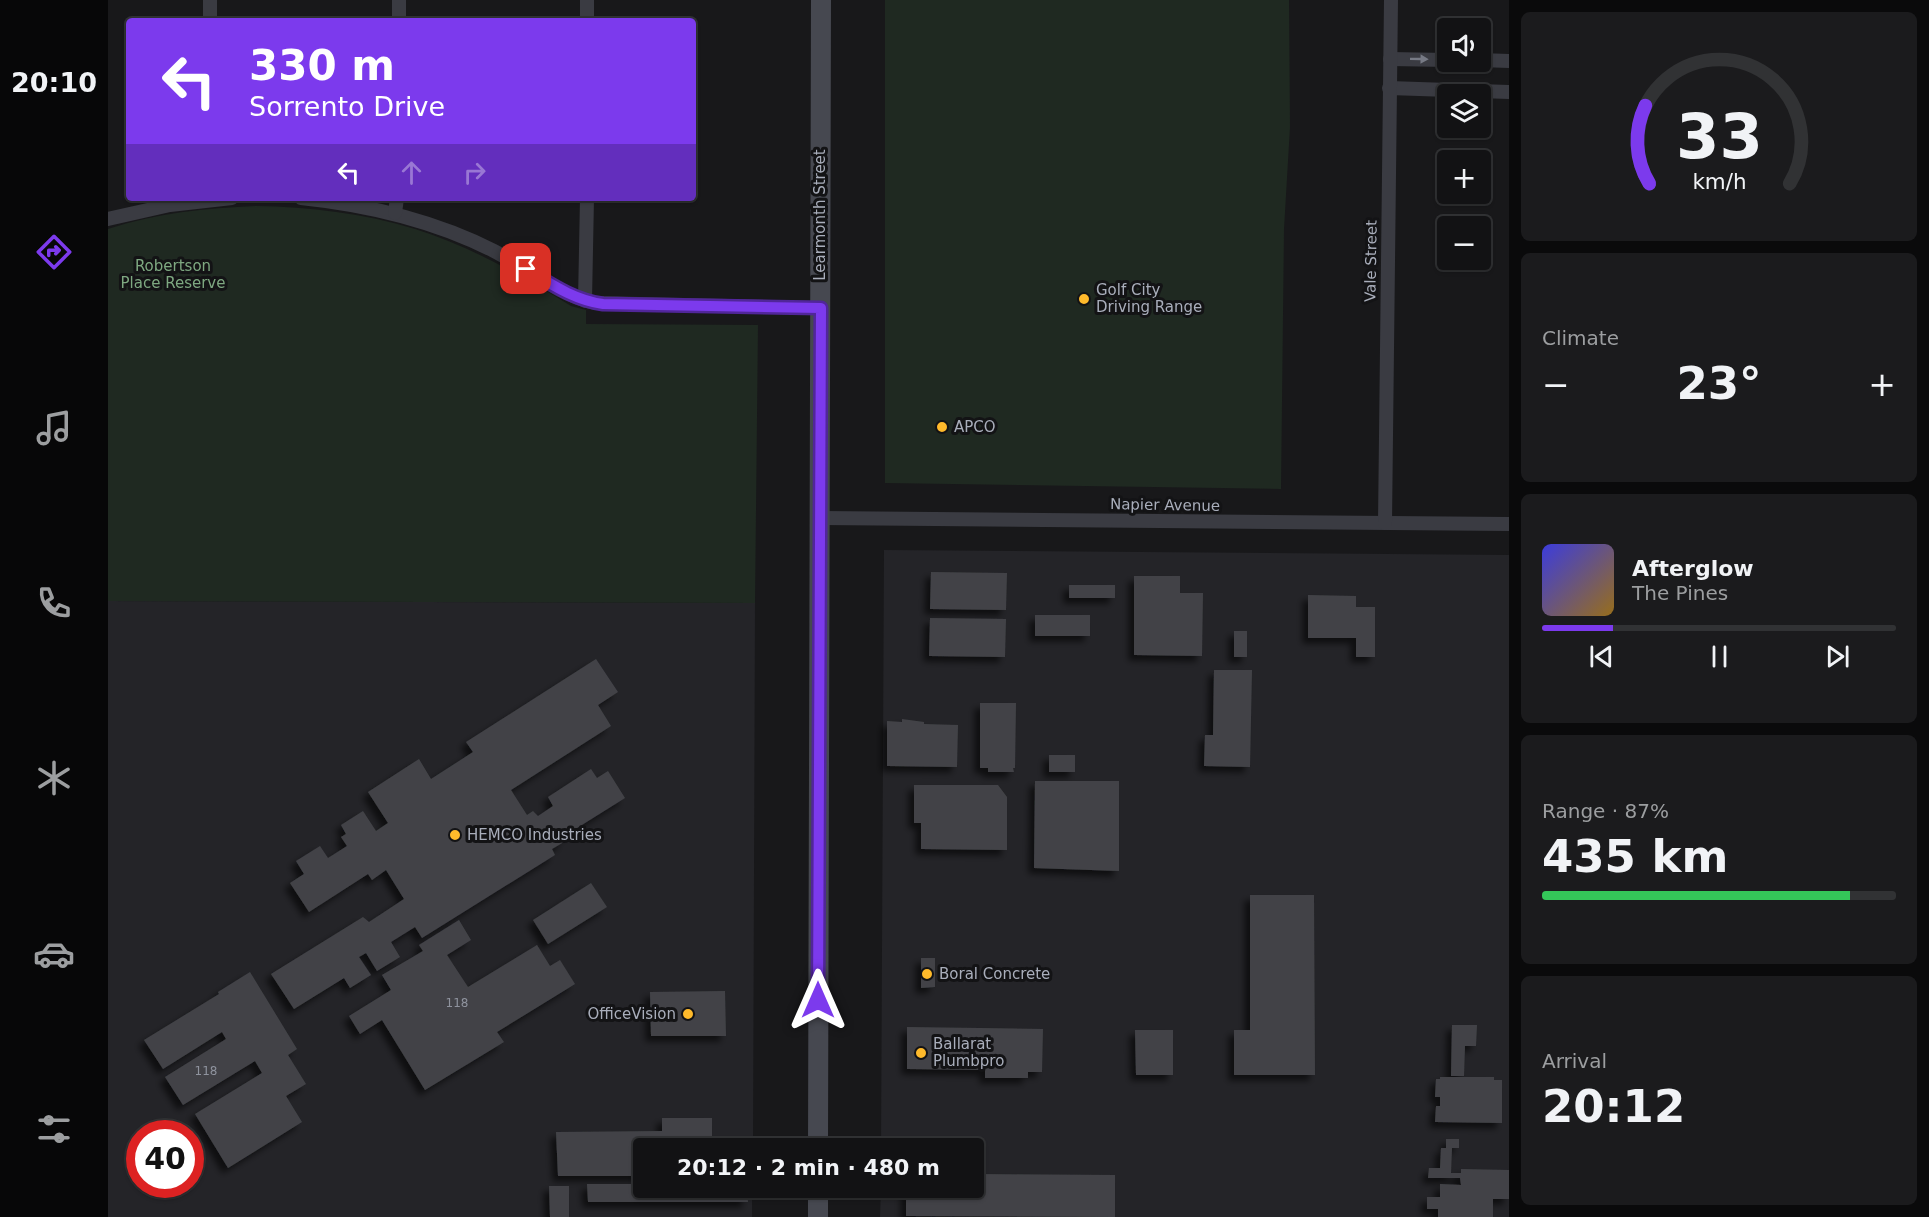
<!DOCTYPE html>
<html lang="en">
<head>
<meta charset="utf-8">
<style>
  :root { --surface:#121214; --page:#1b1b1d; --text:#f1f3f6; --muted:#9c9ea0; --line:#313234; --accent:#7c3aed }
  body { margin:0; font-family:"DejaVu Sans",sans-serif; background:var(--page); color:var(--text); height:100vh; display:flex; flex-direction:column; font-size:22px; white-space:nowrap }
  * { box-sizing:border-box; margin:0 }
  p { font-size:20px; color:var(--muted) }
  .icon { flex:none; width:33px; height:33px; fill:none; stroke:currentColor; stroke-width:2; stroke-linecap:round; stroke-linejoin:round }
  .map { position:relative; flex:1; overflow:hidden }
  .side { display:flex; flex-direction:column; gap:12px; padding:12px; background:#0a0a0b; width:420px }
  .side>* { flex:none }
  .guide { position:absolute; left:18px; top:18px; width:570px; height:183px; border-radius:6px; box-shadow:0 2px 4px #0004,0 0 0 2px var(--line); background:#7c3aed; color:#fff; overflow:hidden }
  .controls { position:absolute; left:1329px; top:18px; display:grid; gap:12px }
  .controls a { display:grid; place-items:center; width:54px; height:54px; border-radius:6px; background:var(--surface); box-shadow:0 2px 4px #0004,0 0 0 2px var(--line); font-size:30px }
  .speed { position:absolute; left:18px; top:1120px; display:flex; gap:12px; font-size:30px; font-weight:700; text-align:center }
  .speed>* { display:grid; place-content:center; width:78px; height:78px; border-radius:50%; background:var(--surface); box-shadow:0 2px 4px #0004,0 0 0 2px var(--line); line-height:1 }
  .speed .limit { border:9px solid #d22; background:#fff; color:#111 }
  .pin { position:absolute; display:grid; place-items:center; width:51px; height:51px; color:#fff; margin:-26px; border-radius:12px; box-shadow:0 3px 9px #0006 }
  .me { position:absolute; width:66px; margin:-33px; rotate:0deg; stroke-linejoin:round; filter:drop-shadow(0 0 4px #0008) }
  .turn { display:flex; align-items:center; gap:21px; height:126px; padding:0 24px; font-size:27px }
  .turn .icon { width:78px; height:78px; stroke-width:2.5 }
  .turn b { display:block; font-size:42px; line-height:51px }
  .lanes { display:flex; align-items:center; height:57px; padding:0 24px; background:#0003; justify-content:center; gap:30px; direction:ltr }
  .lanes .off { opacity:.35 }
  .big { font-size:45px; font-weight:800; line-height:1.1 }
  .side .card { flex:1; display:flex; flex-direction:column; justify-content:center; gap:9px; min-width:0; padding:0 21px; border-radius:9px; background:var(--page) }
  .side .dial { align-items:center; gap:0 }
  .dial svg { height:156px; overflow:visible; fill:none; stroke:var(--line); stroke-width:7; stroke-linecap:round; text-anchor:middle }
  .dial text { fill:var(--text); stroke:none }
  .song { display:flex; align-items:center; gap:18px }
  .cover { width:72px; height:72px; border-radius:9px; background:linear-gradient(135deg,hsl(240 70% 55%),hsl(40 70% 35%)) }
  .played { height:6px; border-radius:3px; background:linear-gradient(90deg,var(--accent) 20%,var(--line) 20%) }
  .keys { display:flex; justify-content:space-around; direction:ltr }
  .heat { display:flex; justify-content:space-between; align-items:center; font-size:33px; direction:ltr }
  .charge { height:9px; border-radius:4px; background:linear-gradient(90deg,#34c759 87%,var(--line) 0) }
  .trip { position:absolute; left:525px; top:1138px; width:351px; height:60px; border-radius:6px; background:var(--surface); box-shadow:0 2px 4px #0004,0 0 0 2px var(--line); font-weight:800; line-height:60px; text-align:center }
  main { display:flex; flex:1; min-height:0 }
  .menu { display:flex; flex-direction:column; width:108px; justify-content:space-around; align-items:center; background:#070708; color:var(--muted) }
  .menu .icon { width:42px; height:42px }
  .menu .on { color:var(--accent) }
  .menu b { font-size:27px; color:var(--text) }
  .map>svg:first-child { display:block }
</style>
</head>
<body>
<main>
<nav class="menu">
<b>20:10</b>
<svg class="icon on" aria-label="directions" viewBox="0 0 24 24"><path d="M12 3l9 9-9 9-9-9zM9 14v-3h6M13 9l2 2-2 2"/></svg>
<svg class="icon" aria-label="music" viewBox="0 0 24 24"><path d="M9 18V5l10-2v13"/><circle cx="6" cy="18" r="3"/><circle cx="16" cy="16" r="3"/></svg>
<svg class="icon" aria-label="phone" viewBox="0 0 24 24"><path d="M5 4h4l2 5-3 2q2 4 5 5l2-3 5 2v4C11 20 4 13 5 4z"/></svg>
<svg class="icon" aria-label="climate" viewBox="0 0 24 24"><path d="M12 3v18M4 7l16 10M4 17L20 7"/></svg>
<svg class="icon" aria-label="car" viewBox="0 0 24 24"><path d="M5 17H2v-5l4-1 3-4h7l3 4 3 1v5h-3M9 17h6M6 11h13"/><circle cx="7" cy="17" r="2"/><circle cx="17" cy="17" r="2"/></svg>
<svg class="icon" aria-label="filters" viewBox="0 0 24 24"><path d="M4 7h16M4 17h16"/><circle cx="9" cy="7" r="2"/><circle cx="15" cy="17" r="2"/></svg>
</nav>
<div class="map">
<svg width="1401" height="1217" viewBox="0 0 1401 1217">
  <defs>
    <filter id="shadow"><feDropShadow dx="-5.5" dy="5.5" stdDeviation="3" flood-color="#0009"/></filter>
  </defs>
  <rect width="100%" height="100%" fill="#18181a"/>
  <!-- built -->
  <g fill="#242428" fill-rule="evenodd">
    <path d="M776,550L1401,555V1217H772L773,1188H866V1149H773Z"/>
    <path d="M0,601L647,603L645,1149H536V1188H644V1217H0ZM32,1134H82V1185H32Z"/>
  </g>
  <!-- green -->
  <g fill="#1f2921">
    <path d="M777,0H1181L1182,127L1176,229L1173,489L777,483Z"/>
    <path d="M148,206C202,207 255,213 307,229C362,246 414,276 463,306L478,310V324L650,325L647,603L0,601V229C48,213 98,208 148,206Z"/>
  </g>
  <!-- building -->
  <g fill="#424347" filter="url(#shadow)">
    <path d="M823,572L899,573L898,610L822,609Z"/>
    <path d="M1026,576H1072V593H1095L1094,656L1026,655Z"/>
    <rect x="961" y="585" width="46" height="13"/>
    <path d="M1200,595L1248,596V607H1267V657H1248V638H1200Z"/>
    <rect x="927" y="615" width="55" height="21"/>
    <path d="M822,618L898,619L897,657L821,656Z"/>
    <rect x="1126" y="631" width="13" height="26"/>
    <path d="M488,659L510,692L490,705L503,726L403,790L419,815L425,811L430,816L445,806L440,797L483,769L489,778L500,771L517,798L453,838L456,842L444,849L447,855L314,938L307,927L283,942L292,957L269,971L258,953L251,957L263,975L242,988L236,978L186,1009L163,974L255,917L261,922L296,899L278,870L264,880L260,874L201,912L182,883L196,874L188,861L212,846L220,858L239,846L233,837L238,834L233,825L255,811L268,831L280,823L260,792L311,759L323,779L365,752L358,742Z"/>
    <path d="M1106,670H1144L1142,767L1096,766L1097,735H1105Z"/>
    <path d="M872,703H908L907,768H905L906,772H880V768H872Z"/>
    <path d="M794,719L816,722V724L850,725L849,767L779,766V721L794,722Z"/>
    <rect x="941" y="755" width="26" height="17"/>
    <path d="M927,781H1011V871L926,868Z"/>
    <path d="M806,785H890L899,797V850L813,849V823H806Z"/>
    <path d="M483,883L499,907L440,944L425,920Z"/>
    <path d="M1142,895H1206L1207,1075H1126V1030H1142Z"/>
    <path d="M351,920L363,940L339,955L360,987L429,945L442,966L452,960L467,984L389,1032L396,1042L317,1090L274,1020L252,1034L241,1016L283,990L274,975L315,951L311,945Z"/>
    <path d="M813,958H827V987L813,988Z"/>
    <path d="M142,972L189,1049L180,1055L198,1084L178,1096L194,1122L120,1168L87,1114L154,1073L147,1061L75,1105L57,1077L118,1039L114,1032L55,1069L36,1040L111,994L110,992Z"/>
    <path d="M617,991L618,1036H543L542,992Z"/>
    <path d="M1344,1025H1369L1368,1046H1357L1356,1076H1343Z"/>
    <path d="M799,1027L935,1029L934,1072H920V1078H877V1070L799,1069Z"/>
    <path d="M1027,1030H1065V1075H1028Z"/>
    <path d="M1332,1077H1386V1080H1394V1123L1327,1122L1328,1106H1332V1097H1327L1328,1079H1332Z"/>
    <path d="M554,1118H604V1149H536V1176H450L448,1132L554,1131Z"/>
    <path d="M1338,1139H1351V1148H1344L1343,1173H1353V1169L1401,1170V1199H1385V1217H1330V1209H1319V1197H1332V1184L1353,1185L1352,1178H1320L1321,1168H1332L1333,1148H1338Z"/>
    <path d="M866,1174L1007,1175V1217L798,1216V1188H866Z"/>
    <path d="M479,1184H536V1188H639L640,1202H480Z"/>
    <path d="M441,1186H461V1217H442Z"/>
  </g>
  <g fill="none" stroke-linecap="round" stroke-linejoin="round">
    <!-- street -->
    <g stroke="#3a3b42" stroke-width="14">
      <path d="M102,21V0"/>
      <path d="M291,21V0"/>
      <path d="M479,21V0"/>
      <path d="M1282,59L1340,60"/>
      <path d="M1372,60L1401,61"/>
      <path d="M1281,88L1401,92"/>
      <path d="M193,198C261,205 325,220 386,251C419,268 450,295 487,303L713,308"/>
      <path d="M287,213L289,198"/>
      <path d="M0,219L62,205L124,198"/>
      <path d="M477,301L479,198"/>
      <path d="M713,518L1401,524"/>
      <path d="M1277,523L1283,0"/>
    </g>
    <!-- secondary -->
    <g stroke="#464850" stroke-width="20">
      <path d="M710,1149L713,0"/>
      <path d="M710,1217V1188"/>
    </g>
  </g>
  <!-- one-way arrows -->
  <defs><path id="oneway-solid" d="M-6-.8H1V-3.2L6.5 0L1 3.2V.8H-6Z" transform="scale(1.5)"/></defs>
  <use fill="#777a85" href="#oneway-solid" transform="translate(1311 59) rotate(1)"/>
  <g fill="none" stroke-linecap="round" stroke-linejoin="round">
    <defs>
      <path id="route" d="M418,269C443,284 466,300 495,304L713,308L710,1000"/>
    </defs>
    <!-- route casing -->
    <use href="#route" stroke="#51269a" stroke-width="15"/>
    <!-- route -->
    <use href="#route" stroke="#7c3aed" stroke-width="10"/>
  </g>
  <!-- markers -->
  <g fill="#ffba2b" stroke="#131315" stroke-width="2">
    <circle cx="976" cy="299" r="6"/>
    <circle cx="834" cy="427" r="6"/>
    <circle cx="347" cy="835" r="6"/>
    <circle cx="819" cy="974" r="6"/>
    <circle cx="580" cy="1014" r="6"/>
    <circle cx="813" cy="1053" r="6"/>
  </g>
  <g text-anchor="middle" dominant-baseline="central" stroke-width="6" stroke-linejoin="round" paint-order="stroke">
    <!-- number labels -->
    <g font-size="12" fill="#8f939e">
      <text x="349" y="1003">118</text>
      <text x="98" y="1071">118</text>
    </g>
    <!-- street labels -->
    <g font-size="15" fill="#a9aebb" stroke="#131315">
      <text transform="translate(712 215) rotate(-90)">Learmonth Street</text>
      <text transform="translate(1263 261) rotate(-89)">Vale Street</text>
      <text transform="translate(1057 505) rotate(1)">Napier Avenue</text>
    </g>
    <!-- park labels -->
    <g font-size="15" fill="#7ea881" stroke="#131315">
      <text x="65" y="266">Robertson<tspan x="65" dy="17">Place Reserve</tspan></text>
    </g>
    <!-- poi labels -->
    <g font-size="15" fill="#a9aebb" stroke="#131315" text-anchor="start">
      <text x="988" y="290">Golf City<tspan x="988" dy="17">Driving Range</tspan></text>
      <text x="846" y="427">APCO</text>
      <text x="359" y="835">HEMCO Industries</text>
      <text x="831" y="974">Boral Concrete</text>
      <text x="568" y="1014" text-anchor="end">OfficeVision</text>
      <text x="825" y="1044">Ballarat<tspan x="825" dy="17">Plumbpro</tspan></text>
    </g>
  </g>
</svg>
<div class="controls">
<a><svg class="icon" aria-label="sound" viewBox="0 0 24 24"><path d="M4 9h4l5-4v14l-5-4H4zM17 9q2 3 0 6"/></svg></a>
<a><svg class="icon" aria-label="layers" viewBox="0 0 24 24"><path d="M12 4l9 5-9 5-9-5zM3 14l9 5 9-5"/></svg></a>
<a>+</a>
<a>−</a>
</div>
<div class="speed"><div class="limit">40</div></div>
<div class="pin" style="left:418px;top:269px;background:#d93025"><svg class="icon" aria-label="arrive" viewBox="0 0 24 24"><path d="M6 21V4h12l-3 4 3 4H6"/></svg></div>
<svg class="me" style="left:710px;top:1000px" viewBox="-20 -20 40 40"><path d="M0-17L14 15 0 8-14 15z" fill="#7c3aed" stroke="#fff" stroke-width="4"/></svg>
<div class="trip">20:12 · 2 min · 480 m</div>
<div class="guide">
<div class="turn"><svg class="icon" aria-label="left" viewBox="0 0 24 24"><path d="M17 20v-9H6M10 6l-5 5 5 5"/></svg><div><b>330 m</b>Sorrento Drive</div></div>
<div class="lanes"><svg class="icon" aria-label="left" viewBox="0 0 24 24"><path d="M17 20v-9H6M10 6l-5 5 5 5"/></svg><svg class="icon off" aria-label="ahead" viewBox="0 0 24 24"><path d="M12 20V5M6 11l6-6 6 6"/></svg><svg class="icon off" aria-label="right" viewBox="0 0 24 24"><path d="M7 20v-9h11M14 6l5 5-5 5"/></svg></div>
</div>
</div>
<section class="side">
<div class="card dial"><svg viewBox="0 0 100 80">
<path d="M14 69A42 42 0 1 1 86 69"/>
<path d="M14 69A42 42 0 0 1 12 29" stroke="#7c3aed"/>
<text x="50" y="56" font-size="32" font-weight="700">33</text>
<text x="50" y="72" font-size="11">km/h</text>
</svg></div>
<div class="card"><p>Climate</p>
<div class="heat"><a>−</a><b class="big">23°</b><a>+</a></div>
</div>
<div class="card">
<div class="song"><i class="cover"></i><div><b>Afterglow</b><p>The Pines</p></div></div>
<div class="played"></div>
<div class="keys"><svg class="icon" aria-label="previous" viewBox="0 0 24 24"><path d="M18 5L8 12l10 7zM5 5v14"/></svg><svg class="icon" aria-label="pause" viewBox="0 0 24 24"><path d="M8 5v14M16 5v14"/></svg><svg class="icon" aria-label="next" viewBox="0 0 24 24"><path d="M6 5l10 7-10 7zM19 5v14"/></svg></div>
</div>
<div class="card"><p>Range · 87%</p><b class="big">435 km</b><div class="charge"></div></div>
<div class="card"><p>Arrival</p><b class="big">20:12</b></div>
</section>
</main>
</body>
</html>
